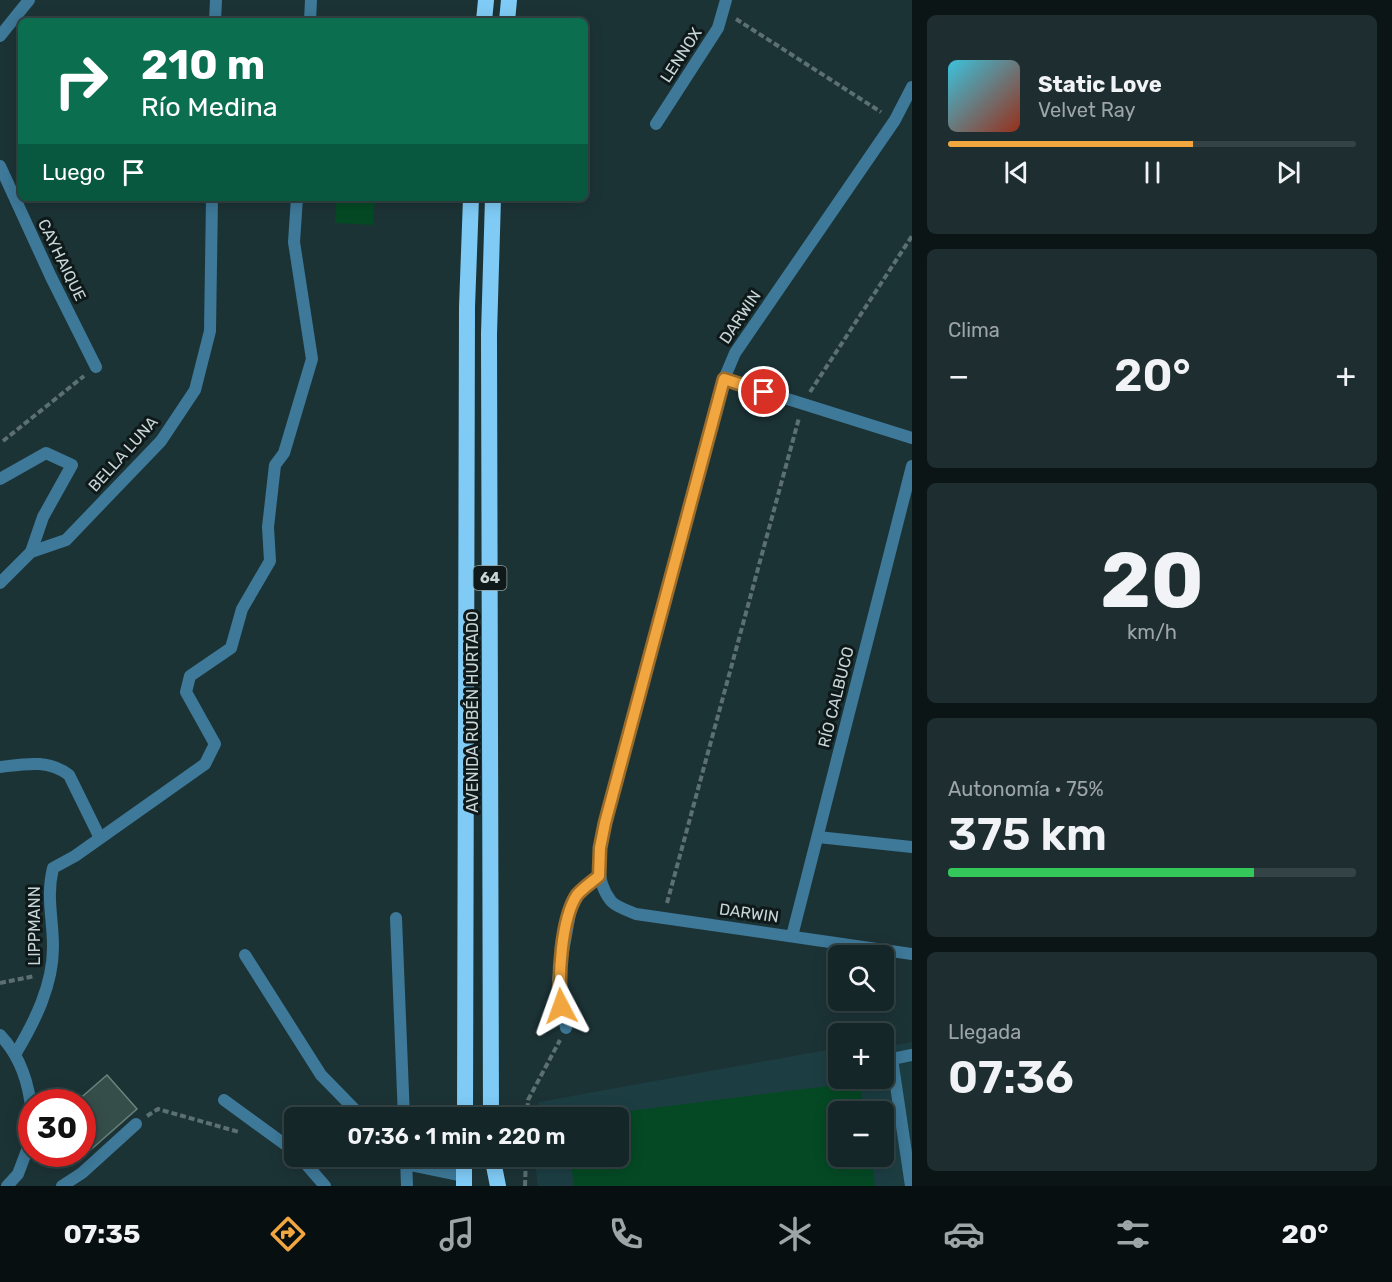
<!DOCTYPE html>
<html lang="es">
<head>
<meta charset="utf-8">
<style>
  :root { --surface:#152628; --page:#1e2e30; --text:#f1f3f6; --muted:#9da5a8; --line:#344345; --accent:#f1a63f }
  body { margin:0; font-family:Rubik,sans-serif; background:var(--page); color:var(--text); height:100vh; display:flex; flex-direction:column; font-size:22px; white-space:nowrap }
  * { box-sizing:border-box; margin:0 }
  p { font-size:20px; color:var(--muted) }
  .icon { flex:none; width:33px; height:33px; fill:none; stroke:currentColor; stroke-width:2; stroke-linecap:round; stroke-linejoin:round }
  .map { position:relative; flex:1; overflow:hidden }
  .side { display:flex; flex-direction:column; gap:15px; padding:15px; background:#0c1516; width:480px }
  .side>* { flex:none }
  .hud { position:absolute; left:18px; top:18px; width:570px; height:183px; border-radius:9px; box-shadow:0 3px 15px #0003,0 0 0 2px var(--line); background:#0b6e4f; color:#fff; overflow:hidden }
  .controls { position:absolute; left:828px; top:945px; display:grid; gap:12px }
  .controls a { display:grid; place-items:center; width:66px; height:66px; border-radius:9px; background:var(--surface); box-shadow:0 3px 15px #0003,0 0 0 2px var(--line); font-size:30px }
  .speed { position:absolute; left:18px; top:1089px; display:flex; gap:12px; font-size:30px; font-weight:700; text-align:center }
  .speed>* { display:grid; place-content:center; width:78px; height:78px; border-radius:50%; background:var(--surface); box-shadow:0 3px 15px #0003,0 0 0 2px var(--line); line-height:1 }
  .speed .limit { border:9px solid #d22; background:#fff; color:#111 }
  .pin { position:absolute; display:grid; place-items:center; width:51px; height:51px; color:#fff; margin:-26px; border:3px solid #fff; border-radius:50%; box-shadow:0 2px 6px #0007 }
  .me { position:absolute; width:66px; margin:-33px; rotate:356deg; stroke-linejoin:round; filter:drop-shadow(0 0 4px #0008) }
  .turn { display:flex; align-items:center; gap:21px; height:126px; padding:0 24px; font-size:27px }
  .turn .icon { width:78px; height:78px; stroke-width:2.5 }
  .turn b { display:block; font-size:42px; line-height:51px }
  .then { display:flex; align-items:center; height:57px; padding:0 24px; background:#0003; gap:12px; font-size:22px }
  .big { font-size:45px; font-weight:600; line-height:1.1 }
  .side .widget { flex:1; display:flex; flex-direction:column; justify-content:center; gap:9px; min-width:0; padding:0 21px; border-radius:9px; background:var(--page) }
  .side .dial { align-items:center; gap:0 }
  .dial b { font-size:78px; line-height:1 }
  .song { display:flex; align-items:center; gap:18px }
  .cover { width:72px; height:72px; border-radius:9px; background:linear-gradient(135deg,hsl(190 70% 55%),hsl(10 70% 35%)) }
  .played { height:6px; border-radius:3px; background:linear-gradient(90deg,var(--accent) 60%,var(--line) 60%) }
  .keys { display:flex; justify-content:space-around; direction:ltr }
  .heat { display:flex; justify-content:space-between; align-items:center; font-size:33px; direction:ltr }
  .charge { height:9px; border-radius:4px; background:linear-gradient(90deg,#34c759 75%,var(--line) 0) }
  .trip { position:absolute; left:284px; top:1107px; width:345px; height:60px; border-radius:9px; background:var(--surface); box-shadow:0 3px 15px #0003,0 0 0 2px var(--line); font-weight:600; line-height:60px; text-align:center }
  .menu { display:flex; height:96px; justify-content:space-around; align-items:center; background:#080f10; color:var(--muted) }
  .menu .icon { width:42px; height:42px }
  .menu .selected { color:var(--accent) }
  .menu b { font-size:27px; color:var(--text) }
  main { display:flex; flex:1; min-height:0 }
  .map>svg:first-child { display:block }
</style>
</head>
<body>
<main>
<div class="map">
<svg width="912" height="1186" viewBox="0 0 912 1186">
  <rect width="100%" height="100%" fill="#1c3336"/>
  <!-- built -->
  <path fill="#1c3e43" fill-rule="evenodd" d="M912,1042V1186H538L534,1157L618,1156V1118L535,1117L539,1102L838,1048V1078H884V1047ZM838,1112H884V1156H838Z"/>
  <!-- green -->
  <g fill="#044924">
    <path d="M336,198H375L373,225L335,223Z"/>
    <path d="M860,1082L864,1111L838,1112V1156L871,1157L875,1186H574L570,1157L618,1156V1118L582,1117Z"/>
  </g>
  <!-- building -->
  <path fill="#364e49" stroke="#6a837d" stroke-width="1.5" d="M107,1075L137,1109L78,1161L71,1154H82V1102H76Z"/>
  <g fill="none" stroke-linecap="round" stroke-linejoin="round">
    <!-- path -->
    <g stroke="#5c7072" stroke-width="4" stroke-dasharray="6 3" stroke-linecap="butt">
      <path d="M736,19L881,112"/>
      <path d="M810,392L912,236"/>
      <path d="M3,441L84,376"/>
      <path d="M667,903L799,418"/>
      <path d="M0,983L35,976"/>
      <path d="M147,1116L158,1109L239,1132"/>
      <path d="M527,1118L528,1100L560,1040"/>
      <path d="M525,1186L526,1156"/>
    </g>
    <!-- service -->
    <path stroke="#3e7999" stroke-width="12" d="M911,1186L892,1059L912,1055"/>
    <!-- minor -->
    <g stroke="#3e7999" stroke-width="12">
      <path d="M215,21L216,0"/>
      <path d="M310,21L311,0"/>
      <path d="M0,36L29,0"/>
      <path d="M912,87L895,120L735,353L724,379L605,823C599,849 593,878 611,901C616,907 629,911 636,914L912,954"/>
      <path d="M656,124L718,28L726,0"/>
      <path d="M0,166L51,277L96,367"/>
      <path d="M724,379L912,438"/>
      <path d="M0,479L46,453L72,465L43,517L31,552"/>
      <path d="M0,583L31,552L66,540L161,441L195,390L210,331L212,198"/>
      <path d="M0,767C25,764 48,759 69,775L100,838"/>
      <path d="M818,837L912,847"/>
      <path d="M396,918L404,1118"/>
      <path d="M792,936L912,466"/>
      <path d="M245,955L321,1075L363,1118"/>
      <path d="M566,1028L558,979L571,908L578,894L599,876"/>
      <path d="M0,1035C21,1057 29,1084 32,1114"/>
      <path d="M16,1053C35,1021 53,985 53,947C53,918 46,897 53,868L75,856L205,764L215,744L186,692L190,676L231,648L242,609L270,561L268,527L275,465L284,453L312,359L294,242L297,198"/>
      <path d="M224,1100L294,1151"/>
      <path d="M299,1156L325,1186"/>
      <path d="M400,1156L406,1164L464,1176"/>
      <path d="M406,1157L407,1186"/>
      <path d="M7,1186L18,1174L32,1137"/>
      <path d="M62,1186L82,1173L136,1124"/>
    </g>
    <!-- trunk -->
    <g stroke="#7fcbf6" stroke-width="16">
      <path d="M484,21L486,0"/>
      <path d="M507,21L509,0"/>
      <path d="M465,1118L467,307L471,198"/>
      <path d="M491,1118L489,334L493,198"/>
      <path d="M492,1156L498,1186"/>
      <path d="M464,1186V1156"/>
    </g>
  </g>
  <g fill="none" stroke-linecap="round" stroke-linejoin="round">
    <defs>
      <path id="route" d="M561,1006C558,978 561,919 577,895C583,888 592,882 599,876L600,848L605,823L724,379L764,392"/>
    </defs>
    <!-- route casing -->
    <use href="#route" stroke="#9d6c29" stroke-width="15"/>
    <!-- route -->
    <use href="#route" stroke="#f1a63f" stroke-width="10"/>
  </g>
  <g text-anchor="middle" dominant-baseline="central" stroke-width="6" stroke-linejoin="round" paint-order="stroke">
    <!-- shield labels -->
    <rect fill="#0f191a" stroke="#909d9f" stroke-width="1.5" x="473.5" y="566" width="33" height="24" rx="4.5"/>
    <g font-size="15" font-weight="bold" fill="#c8d6d8">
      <text x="490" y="578">64</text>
    </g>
    <!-- street labels -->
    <g font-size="16" fill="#c8d6d8" stroke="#0f191a">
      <text transform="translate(681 55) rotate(-57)">LENNOX</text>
      <text transform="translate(62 260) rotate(64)">CAYHAIQUE</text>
      <text transform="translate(740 317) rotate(-56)">DARWIN</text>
      <text transform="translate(123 454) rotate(-48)">BELLA LUNA</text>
      <text transform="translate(836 697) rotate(-76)">RÍO CALBUCO</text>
      <text transform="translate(472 712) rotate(-90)">AVENIDA RUBÉN HURTADO</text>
      <text transform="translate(749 913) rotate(8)">DARWIN</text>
      <text transform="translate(34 926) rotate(-90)">LIPPMANN</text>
    </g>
  </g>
</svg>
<div class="controls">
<a><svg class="icon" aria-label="search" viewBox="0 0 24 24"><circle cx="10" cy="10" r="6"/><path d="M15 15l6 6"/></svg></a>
<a>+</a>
<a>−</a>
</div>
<div class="speed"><div class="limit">30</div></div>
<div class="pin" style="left:764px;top:392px;background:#d93025"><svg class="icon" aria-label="arrive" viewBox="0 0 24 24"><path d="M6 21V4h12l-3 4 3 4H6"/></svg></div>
<svg class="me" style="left:561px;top:1006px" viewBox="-20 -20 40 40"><path d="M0-17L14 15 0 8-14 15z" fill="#f1a63f" stroke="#fff" stroke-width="4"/></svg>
<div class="trip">07:36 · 1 min · 220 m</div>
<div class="hud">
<div class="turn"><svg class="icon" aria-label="right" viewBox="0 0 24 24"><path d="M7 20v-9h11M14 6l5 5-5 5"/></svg><div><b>210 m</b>Río Medina</div></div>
<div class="then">Luego<svg class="icon" aria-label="arrive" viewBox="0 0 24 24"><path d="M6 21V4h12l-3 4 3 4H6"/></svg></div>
</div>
</div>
<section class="side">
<div class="widget">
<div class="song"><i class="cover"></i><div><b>Static Love</b><p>Velvet Ray</p></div></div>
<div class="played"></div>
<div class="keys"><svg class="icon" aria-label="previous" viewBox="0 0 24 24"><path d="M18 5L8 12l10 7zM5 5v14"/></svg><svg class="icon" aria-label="pause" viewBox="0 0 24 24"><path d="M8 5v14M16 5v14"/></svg><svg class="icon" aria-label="next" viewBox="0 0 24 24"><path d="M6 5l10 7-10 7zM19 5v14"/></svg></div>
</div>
<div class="widget"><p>Clima</p>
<div class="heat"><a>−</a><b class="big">20°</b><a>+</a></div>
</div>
<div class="widget dial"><b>20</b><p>km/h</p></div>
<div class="widget"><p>Autonomía · 75%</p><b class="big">375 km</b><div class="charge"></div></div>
<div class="widget"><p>Llegada</p><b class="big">07:36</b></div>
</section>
</main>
<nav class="menu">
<b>07:35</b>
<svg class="icon selected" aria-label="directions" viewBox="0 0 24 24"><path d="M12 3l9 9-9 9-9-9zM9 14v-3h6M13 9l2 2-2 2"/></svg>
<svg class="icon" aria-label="music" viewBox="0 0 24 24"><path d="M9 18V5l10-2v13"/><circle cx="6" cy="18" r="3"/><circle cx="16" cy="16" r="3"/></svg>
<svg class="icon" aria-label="phone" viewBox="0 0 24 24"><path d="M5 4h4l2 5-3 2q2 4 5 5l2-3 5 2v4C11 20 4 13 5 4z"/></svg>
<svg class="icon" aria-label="climate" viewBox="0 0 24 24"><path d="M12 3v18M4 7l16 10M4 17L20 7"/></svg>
<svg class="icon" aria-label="car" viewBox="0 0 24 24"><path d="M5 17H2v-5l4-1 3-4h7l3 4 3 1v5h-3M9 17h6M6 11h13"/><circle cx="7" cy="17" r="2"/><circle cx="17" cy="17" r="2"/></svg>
<svg class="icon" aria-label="filters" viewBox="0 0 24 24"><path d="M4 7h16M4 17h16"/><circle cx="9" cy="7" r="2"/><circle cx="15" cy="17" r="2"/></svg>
<b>20°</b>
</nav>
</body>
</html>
